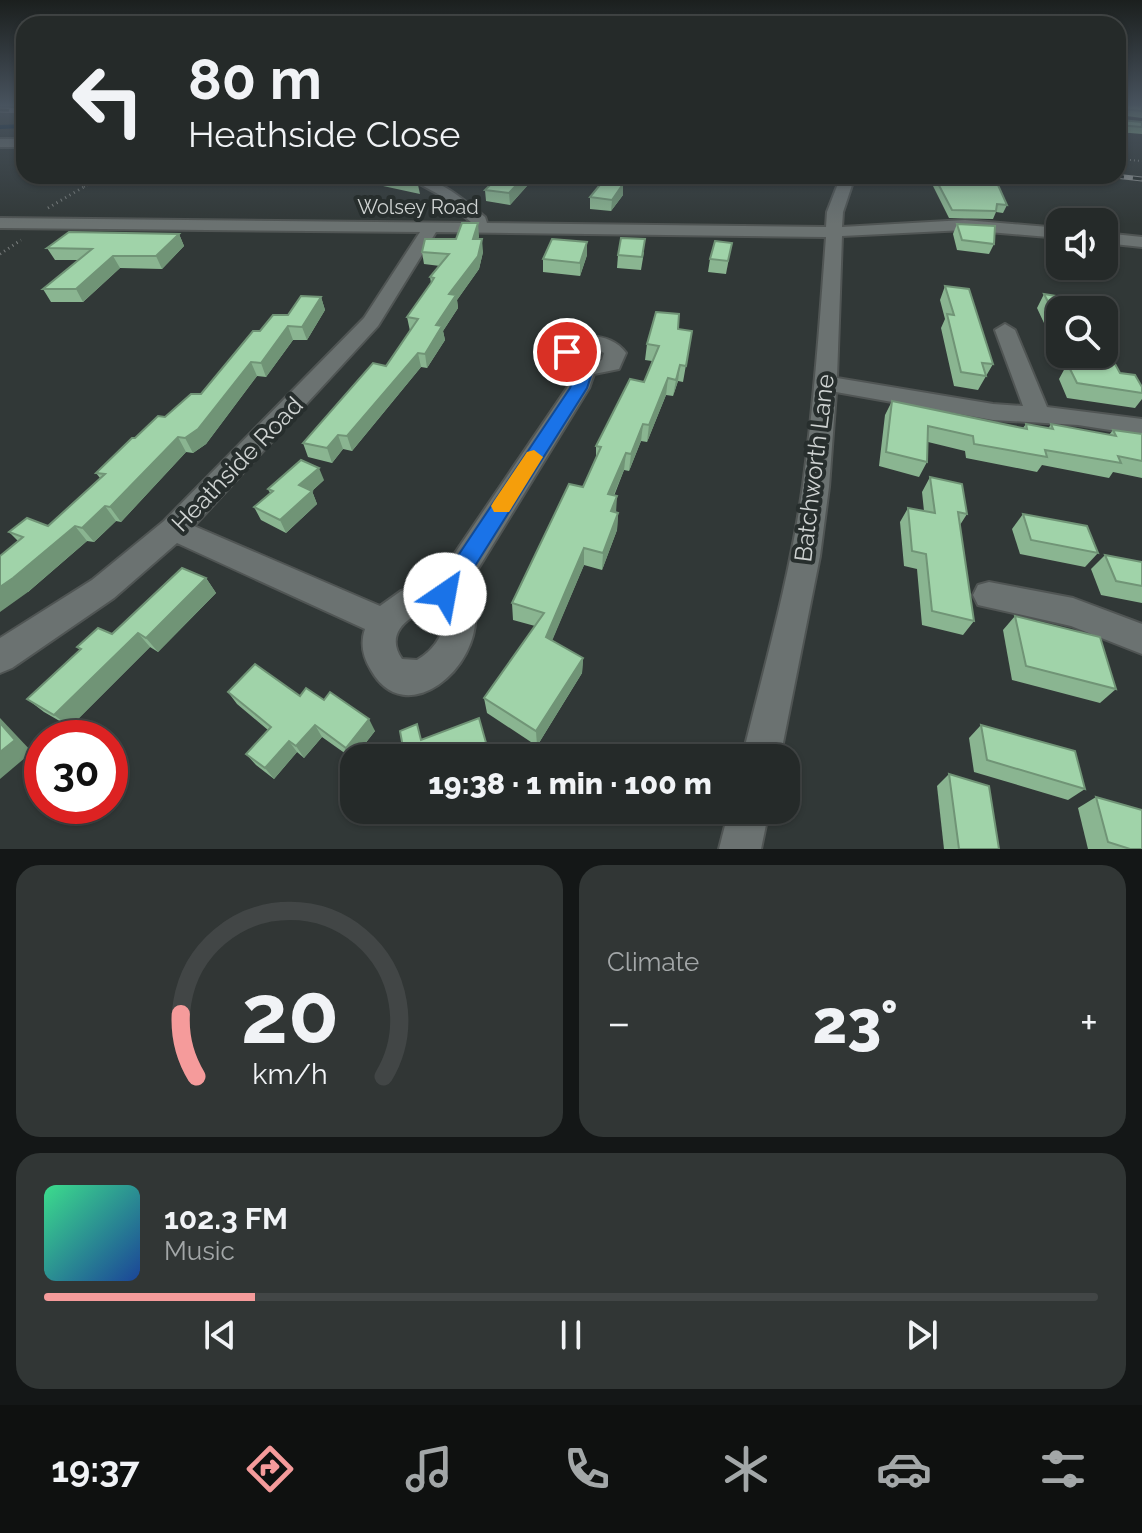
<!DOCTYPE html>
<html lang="en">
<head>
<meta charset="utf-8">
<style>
  :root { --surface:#252a29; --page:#313635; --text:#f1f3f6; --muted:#a3a7a8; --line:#424646; --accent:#f59b9b }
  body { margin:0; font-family:Raleway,sans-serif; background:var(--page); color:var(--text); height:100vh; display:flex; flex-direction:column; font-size:30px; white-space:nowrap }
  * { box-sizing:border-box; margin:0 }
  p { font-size:26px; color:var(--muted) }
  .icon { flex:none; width:44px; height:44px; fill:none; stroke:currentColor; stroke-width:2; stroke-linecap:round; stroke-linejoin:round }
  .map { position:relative; height:849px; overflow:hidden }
  .side { display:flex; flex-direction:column; gap:16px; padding:16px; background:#141717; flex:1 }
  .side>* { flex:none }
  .top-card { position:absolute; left:16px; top:16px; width:1110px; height:168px; border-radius:24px; box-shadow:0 2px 6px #0004,0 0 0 2px var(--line); background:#252a29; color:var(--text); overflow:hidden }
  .tools { position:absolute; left:1046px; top:208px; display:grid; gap:16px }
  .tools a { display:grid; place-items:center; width:72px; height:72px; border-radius:16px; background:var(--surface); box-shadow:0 2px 6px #0004,0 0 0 2px var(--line); font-size:40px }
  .speed { position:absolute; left:24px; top:720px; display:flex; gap:16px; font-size:40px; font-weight:700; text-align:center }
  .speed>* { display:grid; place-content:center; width:104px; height:104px; border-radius:50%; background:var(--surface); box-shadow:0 2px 6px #0004,0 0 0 2px var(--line); line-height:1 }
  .speed .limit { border:12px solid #d22; background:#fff; color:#111 }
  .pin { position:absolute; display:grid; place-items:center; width:68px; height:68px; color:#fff; margin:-34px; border:4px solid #fff; border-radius:50%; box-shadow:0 2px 8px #0007 }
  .me { position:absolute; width:88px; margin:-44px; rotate:33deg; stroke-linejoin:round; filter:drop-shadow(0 0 6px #0008) }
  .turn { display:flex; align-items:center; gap:28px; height:168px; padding:0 40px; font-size:36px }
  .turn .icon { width:104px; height:104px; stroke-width:2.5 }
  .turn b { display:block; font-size:56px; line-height:68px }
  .big { font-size:60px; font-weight:800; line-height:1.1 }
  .side .widget { flex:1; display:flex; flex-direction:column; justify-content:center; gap:12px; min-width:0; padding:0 28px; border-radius:24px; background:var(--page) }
  .side .dial { align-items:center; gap:0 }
  .dial svg { height:208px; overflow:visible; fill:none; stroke:var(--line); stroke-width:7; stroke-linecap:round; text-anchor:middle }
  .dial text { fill:var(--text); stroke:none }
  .song { display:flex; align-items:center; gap:24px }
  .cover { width:96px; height:96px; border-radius:12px; background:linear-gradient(135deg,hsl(150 70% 55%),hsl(220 70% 35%)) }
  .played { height:8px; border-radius:4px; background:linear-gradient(90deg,var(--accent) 20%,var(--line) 20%) }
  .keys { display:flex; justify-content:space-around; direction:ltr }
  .heat { display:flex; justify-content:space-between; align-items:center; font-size:44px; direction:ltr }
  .side .tiles { flex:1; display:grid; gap:16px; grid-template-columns:1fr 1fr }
  .widget:last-child { grid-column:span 2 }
  .trip { position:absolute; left:340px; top:744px; width:460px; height:80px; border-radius:24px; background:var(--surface); box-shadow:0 2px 6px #0004,0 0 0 2px var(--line); font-weight:800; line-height:80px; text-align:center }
  .menu { display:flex; height:128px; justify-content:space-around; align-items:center; background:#0f1110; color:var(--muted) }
  .menu .icon { width:56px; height:56px }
  .menu .on { color:var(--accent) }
  .menu b { font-size:36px; color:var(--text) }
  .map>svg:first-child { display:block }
</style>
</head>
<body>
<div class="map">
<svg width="1142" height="849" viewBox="0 0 1142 849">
  <rect width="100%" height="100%" fill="#313837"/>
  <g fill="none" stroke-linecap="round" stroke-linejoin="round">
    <!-- stream -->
    <path stroke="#001d37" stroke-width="4" d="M0,127L24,126"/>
    <defs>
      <g id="minor">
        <rect x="0" y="139" width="24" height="8"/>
        <path d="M405,176C438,176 460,197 485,217L487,223L826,227L827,212L841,176H855L843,212L842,227L965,220L1060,228V238L965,230L842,236L837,378L993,404L1023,406L995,330L1005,324L1015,330L1047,407L1142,419V435L1078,425L993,420L836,392L829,487L820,556L780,758H742C764,668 790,577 803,485C814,403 820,320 826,237L436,232L378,326L194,526L380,606L401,591L436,581L567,388L573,373L558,363L557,352C573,331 610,331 626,353L619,369L594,374L589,388L465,590C472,595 474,602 475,611C481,669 405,731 371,670C363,657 360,644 365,629L177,543L114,598L12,668L0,673V638L92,580L164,521L364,318L420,232L0,228V218L472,223L438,194ZM594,348L604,353L602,360L587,363L579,359L578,354ZM441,608C449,629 436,649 417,660L402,659C382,631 414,610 441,608Z"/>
        <path d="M1104,233L1142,237V247L1104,243Z"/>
        <path d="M989,582L1073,598L1142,624V654L1071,626L978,605L973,595L978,585Z"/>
        <path d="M729,810H769L761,849H719Z"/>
      </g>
    </defs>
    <!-- minor casing -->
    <use href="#minor" stroke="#505554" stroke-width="4"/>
    <!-- path-far1 -->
    <g stroke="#797e7d" stroke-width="2" stroke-dasharray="1 3" stroke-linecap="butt">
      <path d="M1118,159L1142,161"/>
      <path d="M84,187L102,176"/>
    </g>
    <!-- path -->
    <g stroke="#797e7d" stroke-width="3" stroke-dasharray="1 4" stroke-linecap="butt">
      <path d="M48,208L87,185"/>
      <path d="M0,254L21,240"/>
    </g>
    <!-- minor -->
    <use href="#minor" fill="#6b7271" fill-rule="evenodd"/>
    <defs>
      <g id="rail">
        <path d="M0,110L24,111"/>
        <path d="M1115,176L1142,179"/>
      </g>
    </defs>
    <!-- rail casing -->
    <use href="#rail" stroke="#8b908f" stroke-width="5"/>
    <!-- rail -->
    <use href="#rail" stroke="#272e2d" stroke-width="3" stroke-dasharray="9" stroke-linecap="butt"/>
  </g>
  <!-- wall -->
  <g fill="#8ab591">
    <path d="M1118,105H1142V118L1119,115L1118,118L1121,120L1142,122V134L1118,132Z"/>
    <path d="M345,176H416L420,194L346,178Z"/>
    <path d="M928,176H994L1007,205L1003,213L996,212L993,219L949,218Z"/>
    <path d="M527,186L510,205L486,201L485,190Z"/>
    <path d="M623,195L611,211L590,209V197Z"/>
    <path d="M957,224L994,244L989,254L957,250L953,234Z"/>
    <path d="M179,234L184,246L162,269L120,268L83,302H51L43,289L78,260H55L47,248Z"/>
    <path d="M479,236L478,239L483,252L479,269L457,300L458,308L443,331L445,340L427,368L421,367L352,451L343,449L332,463L308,457L303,443L386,366L410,331L407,317L431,283L430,277L440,266L424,264L422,252L456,239Z"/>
    <path d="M1058,239H1060V264L1053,250Z"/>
    <path d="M732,243L726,274L708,272L710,259Z"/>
    <path d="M644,252L641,270L617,268L618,255Z"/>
    <path d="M587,255L580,276L543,272V259Z"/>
    <path d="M1061,266H1102L1098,272L1062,268Z"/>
    <path d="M945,286L993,364L978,390L954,386L941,328L945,319L940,300Z"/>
    <path d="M1044,294L1060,310V354H1104L1120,373L1142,387V399L1135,408L1067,398L1059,379L1065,368L1037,308Z"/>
    <path d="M321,297L325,310L307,340H293L266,377L257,376L206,444L193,453L186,452L121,522L116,521L94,542L87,541L28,592L18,541L9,532L48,526L100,478L96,473L135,438L201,394L260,331Z"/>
    <path d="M678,329L692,331L683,382L678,381L673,396L666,395L647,442L641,441L629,471L624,470L614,496L616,512L618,513L617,530L602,570L584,565L552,640L583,658L582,673L537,746L487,713L484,698L535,626L513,620L512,603L583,487L596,459V446L644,382L652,361L645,360L647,344Z"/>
    <path d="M892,401L1023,428L1026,424L1048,429L1051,424L1109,435L1113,430L1142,434V478L1113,472L1109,478L1042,465L1037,472L966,458L965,451L928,442L927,462L919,477L879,466L885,415Z"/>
    <path d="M930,477L967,514L960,525L974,621L963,635L922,625L917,569L904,566L900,522L908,508L924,511L922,492Z"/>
    <path d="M324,480L312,491L317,504L286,533L261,520L254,507L270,493L268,489Z"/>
    <path d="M1023,514L1098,553L1085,567L1020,554L1012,529Z"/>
    <path d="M1105,555L1142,562V603L1101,595L1091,569Z"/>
    <path d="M206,578L216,593L158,652L150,647L70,727L44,712L27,699L80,650L77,647L112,634Z"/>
    <path d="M1015,616L1116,689L1100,703L1012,680L1003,630Z"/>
    <path d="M228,692L300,696L324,700L375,731L353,759L322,737L304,758L297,752L274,779L256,765L246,754L268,730L237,704Z"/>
    <path d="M981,725L1085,789L1068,800L974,772L969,738Z"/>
    <path d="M949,774L999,849H944L937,786Z"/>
    <path d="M1096,797L1142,849H1088L1078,808Z"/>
  </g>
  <!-- shaded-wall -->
  <g fill="#709476">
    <path d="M525,176L527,186L510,205L509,193Z"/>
    <path d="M623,184V195L611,211L612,200Z"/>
    <path d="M478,223L479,236L475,252L473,239Z"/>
    <path d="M179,234L184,246L162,269L156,256Z"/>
    <path d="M482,239L483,252L479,269L457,300L458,308L443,331L445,340L427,368L425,354L449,294Z"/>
    <path d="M587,242V255L580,276V263Z"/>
    <path d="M113,256L120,268L83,302L76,289Z"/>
    <path d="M321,297L325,310L307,340L302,327Z"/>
    <path d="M288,326L293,340L266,377L261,363Z"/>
    <path d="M418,353L421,367L352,451L347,436Z"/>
    <path d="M251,362L257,376L206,444L193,453L185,438Z"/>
    <path d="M680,365L678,381L673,396L676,380Z"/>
    <path d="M668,378L666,395L647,442L649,425Z"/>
    <path d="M643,424L641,441L629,471L631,454Z"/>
    <path d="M338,435L343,449L332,463L327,448Z"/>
    <path d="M178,437L186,452L121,522L110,507Z"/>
    <path d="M626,453L624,470L607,511L608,494Z"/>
    <path d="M319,468L324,480L312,491L317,504L286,533L280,520L299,485Z"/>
    <path d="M617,496L616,514L611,511Z"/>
    <path d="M105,506L116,521L94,542L82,528Z"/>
    <path d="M618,513L617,530L602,570L603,553Z"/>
    <path d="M75,526L87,541L28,592L0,612V587Z"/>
    <path d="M584,548V565L547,653L546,637Z"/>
    <path d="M206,578L216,593L158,652L146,638Z"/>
    <path d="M138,633L150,647L70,727L54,715Z"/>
    <path d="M583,658L582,673L537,746L536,731Z"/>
    <path d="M0,718L32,752L0,779Z"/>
    <path d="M369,719L375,731L353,759L346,748Z"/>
    <path d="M315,725L322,737L304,758L296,746Z"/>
    <path d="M289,741L297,752L274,779L265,768Z"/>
  </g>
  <!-- building -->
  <g fill="#a0d3a9" stroke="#709476" stroke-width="2">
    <path d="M1118,105H1142V111L1122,109L1118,118L1121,120L1142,122V127L1118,125Z"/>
    <path d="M386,176H416L418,183Z"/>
    <path d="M499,176H525L509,193L485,190Z"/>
    <path d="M934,176H994L1007,205L997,204L996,211L952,210Z"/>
    <path d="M603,181L623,184L612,200L590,197Z"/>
    <path d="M462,223H478L473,239H482L478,256L449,294L456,295L436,325L442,326L425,354L418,353L347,436L338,435L327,448L303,443L373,363L386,366L418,319L407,317L431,283L434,278L430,277L449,254L422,252L425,239H456Z"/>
    <path d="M957,224L995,226L994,244L962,240Z"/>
    <path d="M69,232L179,234L156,256H113L76,289H43L92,249L47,248Z"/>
    <path d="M621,238L645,239L642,257L618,255Z"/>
    <path d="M552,239L587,242L580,263L543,259Z"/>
    <path d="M715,241L732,243L728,261L710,259Z"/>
    <path d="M945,286L969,289L993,364L982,363L986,376L961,372L947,314L954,315Z"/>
    <path d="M1044,294L1068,298L1074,310H1060V325Z"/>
    <path d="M301,296L321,297L302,327L288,326L261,363L251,362L198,429L185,438L178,437L110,507L105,506L82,528L75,526L13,578L0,587V556L23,537L9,532L27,518L48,526L105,474L96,473L132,438H135L158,416L165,417L191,394H201L253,331H260L273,315H288Z"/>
    <path d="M656,312L679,314L678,329L692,331L686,366L680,365L676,380L668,378L649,425L643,424L631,454L626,453L608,494L617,496L611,511L618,513L603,553L584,548L546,637L583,658L536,731L484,698L544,613L512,603L569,484L583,487L601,447L596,446L630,379L644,382L659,346L647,344Z"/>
    <path d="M1104,344L1120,373L1135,375L1142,387V393L1077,383L1068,365L1081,367L1074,354H1104Z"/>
    <path d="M892,401L1027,429L1026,424L1053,429L1051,424L1116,436L1113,430L1142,434V461L1118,456L1121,463L1045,450L1047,457L974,444L973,436L928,426L927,462L886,452Z"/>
    <path d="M301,460L319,468L299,485L312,491L280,520L254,507L273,491L268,489Z"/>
    <path d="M930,477L962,484L967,514L958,512L974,621L932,611L926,554L912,551L908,508L935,513Z"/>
    <path d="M1023,514L1087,526L1098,553L1031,540Z"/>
    <path d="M1105,555L1142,562V586L1116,581Z"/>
    <path d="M182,568L206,578L146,638L138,633L54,715L27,699L81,649L77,647L98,628L112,634Z"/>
    <path d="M1015,616L1100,637L1116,689L1026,666Z"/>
    <path d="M255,664L300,696L306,688L324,700L330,692L369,719L346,748L315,725L296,746L289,741L265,768L246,754L271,727L228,692Z"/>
    <path d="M479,718L490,757L405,758L400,731L417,724L421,740Z"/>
    <path d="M0,723L15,740L0,752Z"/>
    <path d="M981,725L1075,751L1085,789L987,760Z"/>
    <path d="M949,774L989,786L999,849H959Z"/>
    <path d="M1096,797L1142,810V849H1130L1108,842Z"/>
  </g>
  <!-- sky -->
  <linearGradient id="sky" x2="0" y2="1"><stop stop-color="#1b1f1e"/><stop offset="0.47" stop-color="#48535e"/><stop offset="1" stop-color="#48535e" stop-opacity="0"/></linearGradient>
  <rect width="1142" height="224" fill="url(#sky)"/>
  <!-- route -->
  <path fill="#1a73e8" stroke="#114b97" stroke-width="2" d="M567,347L572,349L577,361L593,370L587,388L453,601L445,604L437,601L433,594L437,587L570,388L576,372L564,367L559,352Z"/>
  <!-- slow -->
  <path fill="#f59e0b" d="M534,450L543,457L509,512H494L491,506L494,501L527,452Z"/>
  <g text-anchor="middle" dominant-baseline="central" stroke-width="8" stroke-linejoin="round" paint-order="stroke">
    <!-- far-street labels -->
    <g font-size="20" fill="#cfd3d2" stroke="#272e2d">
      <text x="418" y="207">Wolsey Road</text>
    </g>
    <!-- street labels -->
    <g font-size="24" fill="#cfd3d2" stroke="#272e2d">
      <text transform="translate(237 464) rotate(-46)">Heathside Road</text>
      <text transform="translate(814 468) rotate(-83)">Batchworth Lane</text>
    </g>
  </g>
</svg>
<div class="tools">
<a><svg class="icon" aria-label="sound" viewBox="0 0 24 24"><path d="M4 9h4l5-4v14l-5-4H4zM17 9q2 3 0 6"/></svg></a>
<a><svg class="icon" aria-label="search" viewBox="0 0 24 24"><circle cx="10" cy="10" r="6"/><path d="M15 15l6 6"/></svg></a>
</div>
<div class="speed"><div class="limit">30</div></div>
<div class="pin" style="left:567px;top:352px;background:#d93025"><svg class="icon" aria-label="arrive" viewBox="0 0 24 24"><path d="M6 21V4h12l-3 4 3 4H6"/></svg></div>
<svg class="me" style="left:445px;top:594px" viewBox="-20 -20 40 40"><circle r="19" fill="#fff"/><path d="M0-13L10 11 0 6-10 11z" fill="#1a73e8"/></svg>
<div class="trip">19:38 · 1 min · 100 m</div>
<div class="top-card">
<div class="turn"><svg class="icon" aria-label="left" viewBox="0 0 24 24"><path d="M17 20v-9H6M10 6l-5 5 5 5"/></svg><div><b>80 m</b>Heathside Close</div></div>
</div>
</div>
<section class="side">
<div class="tiles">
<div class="widget dial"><svg viewBox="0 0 100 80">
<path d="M14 69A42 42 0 1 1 86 69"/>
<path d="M14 69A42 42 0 0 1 8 45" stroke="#f59b9b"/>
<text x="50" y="56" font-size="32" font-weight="700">20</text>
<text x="50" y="72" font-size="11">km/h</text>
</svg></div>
<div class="widget"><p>Climate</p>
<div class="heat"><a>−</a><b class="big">23°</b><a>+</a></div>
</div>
<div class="widget">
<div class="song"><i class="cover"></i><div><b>102.3 FM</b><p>Music</p></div></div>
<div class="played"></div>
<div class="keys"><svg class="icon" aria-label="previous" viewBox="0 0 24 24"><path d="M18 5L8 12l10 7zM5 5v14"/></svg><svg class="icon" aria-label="pause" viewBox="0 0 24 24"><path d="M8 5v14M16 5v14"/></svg><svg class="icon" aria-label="next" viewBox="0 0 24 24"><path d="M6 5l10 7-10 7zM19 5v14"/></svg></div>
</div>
</div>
</section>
<nav class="menu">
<b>19:37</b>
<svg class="icon on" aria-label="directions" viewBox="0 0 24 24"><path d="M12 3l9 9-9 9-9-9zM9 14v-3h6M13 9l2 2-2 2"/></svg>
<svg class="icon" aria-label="music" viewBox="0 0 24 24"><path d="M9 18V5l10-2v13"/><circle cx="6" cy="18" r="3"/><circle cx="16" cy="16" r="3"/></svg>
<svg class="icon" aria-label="phone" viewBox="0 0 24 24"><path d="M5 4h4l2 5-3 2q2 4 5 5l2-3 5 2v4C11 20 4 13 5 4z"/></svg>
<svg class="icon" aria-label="climate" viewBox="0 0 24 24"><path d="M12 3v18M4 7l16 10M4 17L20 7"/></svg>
<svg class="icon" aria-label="car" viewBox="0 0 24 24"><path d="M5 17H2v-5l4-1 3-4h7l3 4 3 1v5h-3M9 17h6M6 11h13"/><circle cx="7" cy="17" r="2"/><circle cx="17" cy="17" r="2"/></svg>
<svg class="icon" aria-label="filters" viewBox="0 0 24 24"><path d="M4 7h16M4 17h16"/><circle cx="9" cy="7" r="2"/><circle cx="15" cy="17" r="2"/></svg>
</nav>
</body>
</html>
